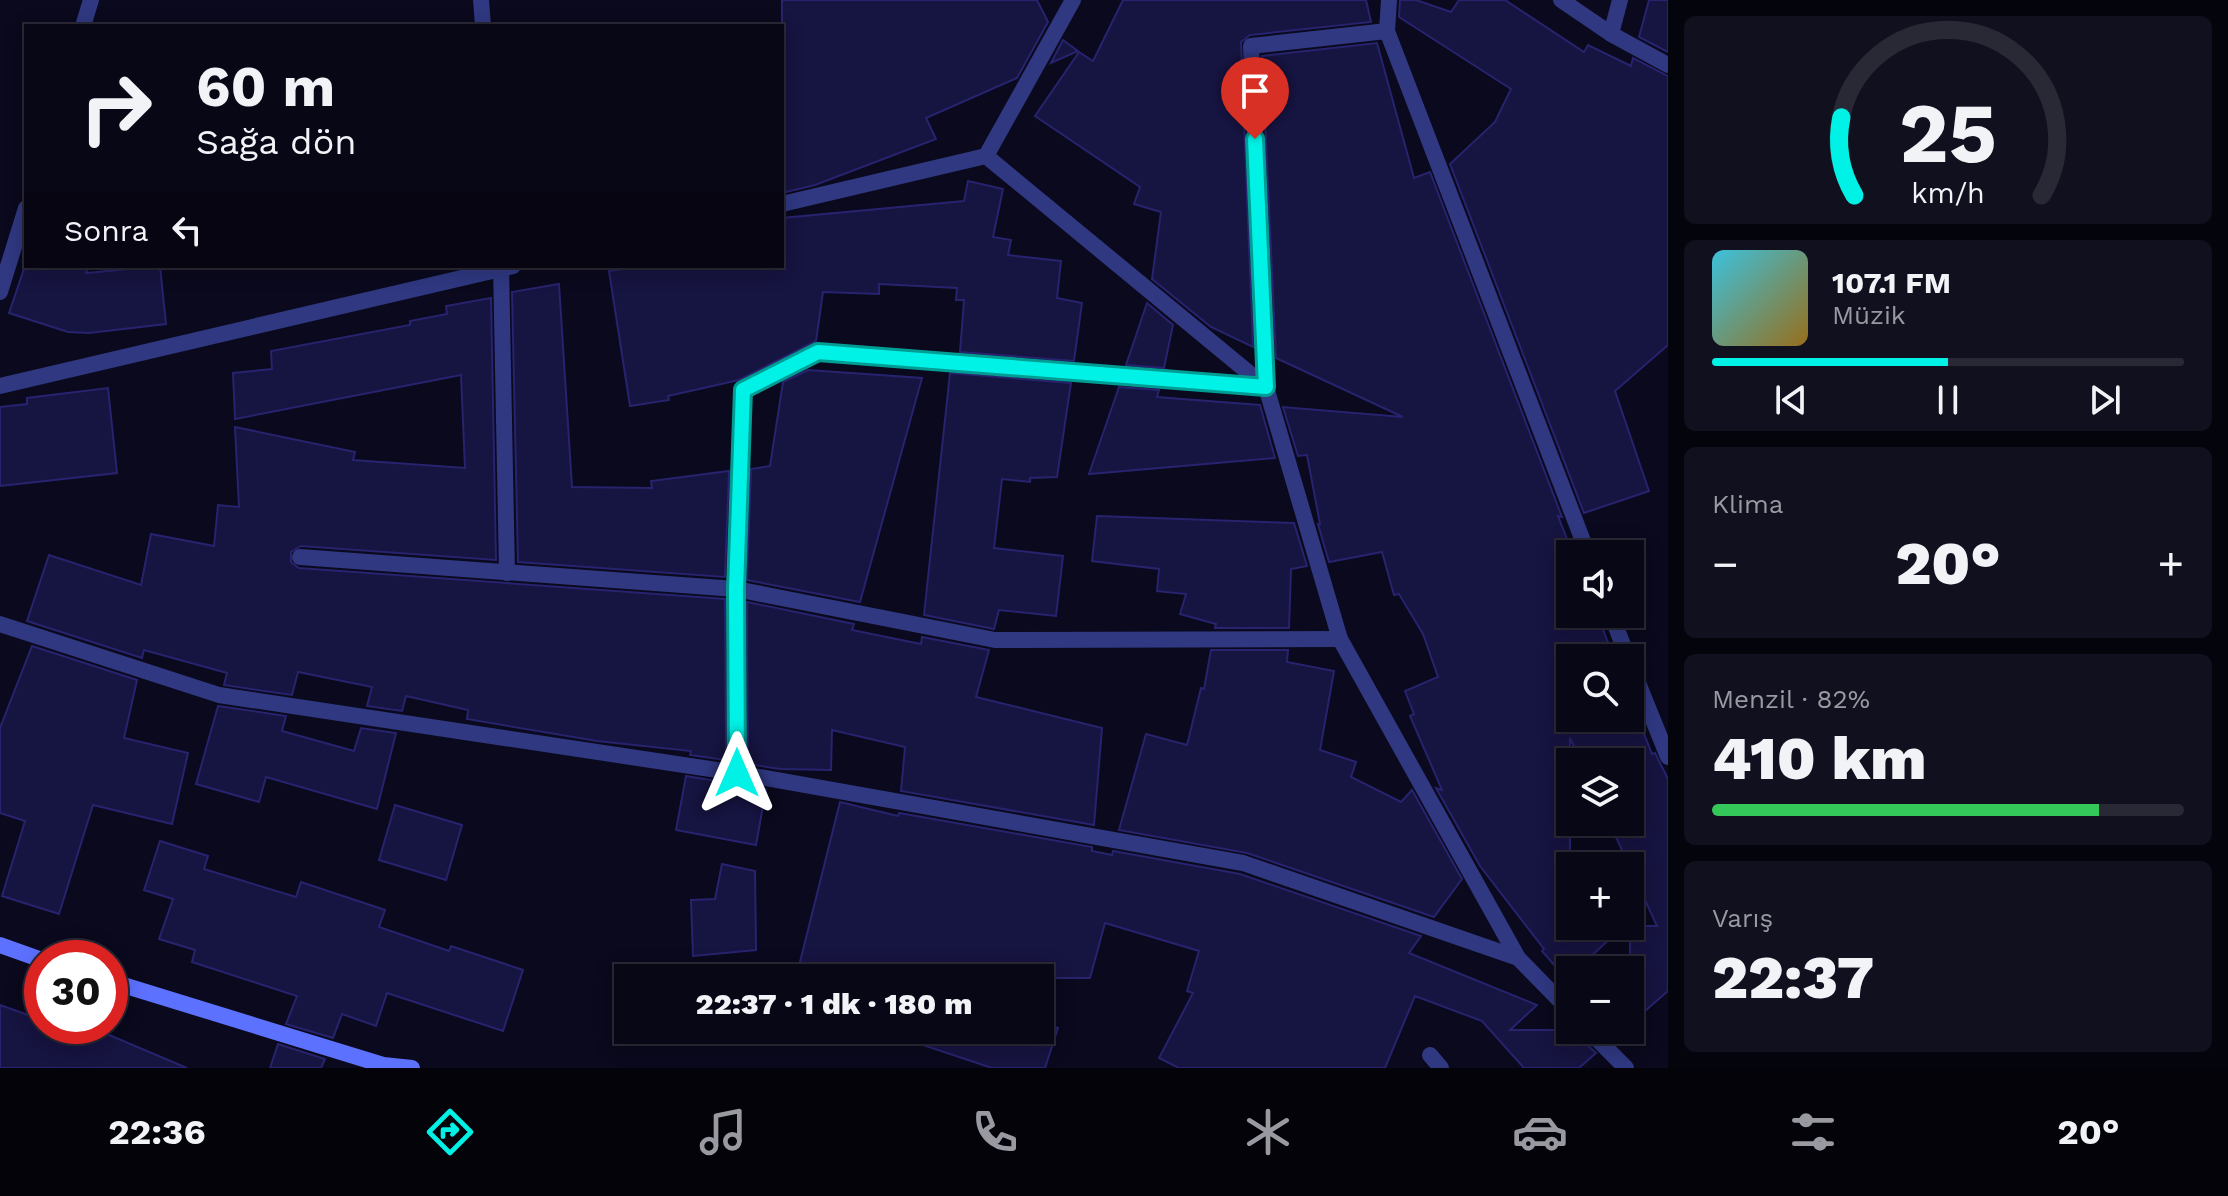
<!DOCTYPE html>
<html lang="tr">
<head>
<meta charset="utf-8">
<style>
  :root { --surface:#080716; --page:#11101f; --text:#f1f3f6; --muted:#9899a1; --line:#292835; --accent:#00f1e5 }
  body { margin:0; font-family:"Work Sans",sans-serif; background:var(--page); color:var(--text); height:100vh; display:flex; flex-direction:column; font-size:30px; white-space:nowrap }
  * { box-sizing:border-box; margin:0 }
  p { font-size:26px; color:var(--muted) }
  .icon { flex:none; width:44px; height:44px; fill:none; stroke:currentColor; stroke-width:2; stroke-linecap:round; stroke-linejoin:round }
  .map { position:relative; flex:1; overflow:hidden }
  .panel { display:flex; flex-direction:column; gap:16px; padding:16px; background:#04040c; width:560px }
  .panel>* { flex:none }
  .hud { position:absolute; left:24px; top:24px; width:760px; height:244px; border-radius:0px; box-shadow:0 4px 20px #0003,0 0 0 2px var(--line); background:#080716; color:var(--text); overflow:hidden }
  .controls { position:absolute; left:1556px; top:540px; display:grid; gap:16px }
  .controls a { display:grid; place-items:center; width:88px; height:88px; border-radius:0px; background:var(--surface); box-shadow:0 4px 20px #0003,0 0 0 2px var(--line); font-size:40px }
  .speed { position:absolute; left:24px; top:940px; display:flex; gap:16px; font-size:40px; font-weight:700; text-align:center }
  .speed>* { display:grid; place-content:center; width:104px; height:104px; border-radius:50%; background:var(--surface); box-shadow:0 4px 20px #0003,0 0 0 2px var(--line); line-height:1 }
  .speed .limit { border:12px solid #d22; background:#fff; color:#111 }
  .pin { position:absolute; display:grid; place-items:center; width:68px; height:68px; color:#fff; margin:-82px -34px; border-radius:50% 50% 50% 0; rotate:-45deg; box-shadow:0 0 8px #0007 }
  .pin .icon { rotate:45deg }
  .me { position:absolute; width:88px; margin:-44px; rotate:0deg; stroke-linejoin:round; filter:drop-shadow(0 0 6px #0008) }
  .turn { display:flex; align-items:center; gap:28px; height:168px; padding:0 40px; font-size:36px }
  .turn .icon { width:104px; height:104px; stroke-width:2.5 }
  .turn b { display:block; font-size:56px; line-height:68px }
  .then { display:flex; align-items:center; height:76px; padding:0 40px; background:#0003; gap:16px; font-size:30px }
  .big { font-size:60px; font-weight:800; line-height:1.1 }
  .panel .card { flex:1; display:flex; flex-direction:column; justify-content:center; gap:12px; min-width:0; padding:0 28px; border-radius:12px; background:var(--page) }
  .panel .dial { align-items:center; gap:0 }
  .dial svg { height:208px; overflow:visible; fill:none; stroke:var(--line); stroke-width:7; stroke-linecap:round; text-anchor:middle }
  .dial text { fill:var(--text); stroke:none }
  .song { display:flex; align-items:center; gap:24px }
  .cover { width:96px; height:96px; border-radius:12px; background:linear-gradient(135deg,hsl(190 70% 55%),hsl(40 70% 35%)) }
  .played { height:8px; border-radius:4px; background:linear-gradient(90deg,var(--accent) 50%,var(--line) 50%) }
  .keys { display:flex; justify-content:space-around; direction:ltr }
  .heat { display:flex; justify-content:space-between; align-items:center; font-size:44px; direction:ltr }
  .charge { height:12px; border-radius:6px; background:linear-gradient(90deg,#34c759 82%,var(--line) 0) }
  .trip { position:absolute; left:614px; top:964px; width:440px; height:80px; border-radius:0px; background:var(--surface); box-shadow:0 4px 20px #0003,0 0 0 2px var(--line); font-weight:800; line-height:80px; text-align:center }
  .tab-bar { display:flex; height:128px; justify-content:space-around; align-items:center; background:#030309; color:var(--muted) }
  .tab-bar .icon { width:56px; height:56px }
  .tab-bar .active { color:var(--accent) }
  .tab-bar b { font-size:36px; color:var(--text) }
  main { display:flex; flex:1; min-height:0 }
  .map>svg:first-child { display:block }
</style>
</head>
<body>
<main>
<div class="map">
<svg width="1668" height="1068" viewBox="0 0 1668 1068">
  <rect width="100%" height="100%" fill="#0a091d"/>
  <!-- building -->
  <g fill="#161440" stroke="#27236e" stroke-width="2">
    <path d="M782,0H1037L1048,22L1017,78L926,118L936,139L815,185L782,193Z"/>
    <path d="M1123,0H1366L1371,22L1250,35L1241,42L1253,347L1211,327L1152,279L1161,212L1134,204L1140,187L1035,116L1079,52L1093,61Z"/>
    <path d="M1400,0H1416L1451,12L1459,0H1505L1584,52L1588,45L1631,66L1633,58L1668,76V345L1615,391L1649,491L1584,513L1450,164L1495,122L1511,89L1399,17Z"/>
    <path d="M1649,0H1668V52L1639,37Z"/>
    <path d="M1063,40L1078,51L1051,63Z"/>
    <path d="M1377,43L1414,178L1430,172L1562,517L1558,516L1573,554H1570V614H1597L1614,658H1570V718H1630V698L1652,754L1655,753L1668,779V991L1630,1024V926H1657L1609,822H1630V762H1581L1570,738V926H1624L1576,970H1570V983L1542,951L1544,949L1480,866L1436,788L1442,790L1410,716L1414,714L1405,691L1438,677L1423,634L1399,594L1394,595L1382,552L1329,562L1318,524H1320L1307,455L1298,456L1283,407L1403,417L1276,358L1262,56Z"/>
    <path d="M968,181L1003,189L993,237L1011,240L1008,255L1061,261L1057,298L1082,303L1074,361L960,352L964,300H956L957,288L879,284V294L823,292L816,341L739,380L668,396L669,400L630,406L609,271L647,266H782V218L964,201Z"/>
    <path d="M25,266H88L86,273L160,266L166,324L89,333L68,332L9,313Z"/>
    <path d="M559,284L572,487L652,488L651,481L729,471L725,577L518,562L512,292Z"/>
    <path d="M491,298L496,560L301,546L291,552V562L299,568L725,599L726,760L690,755L691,751L597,741L467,719L468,710L406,696L402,711L367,706L372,687L298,672L292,695L224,685L227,673L144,650L142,658L27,621L49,555L141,585L151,534L214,546L218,505L239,507L235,427L355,452L353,460L465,468L461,375L235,419L233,373L272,369L271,351L410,325V321L447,314L446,306Z"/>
    <path d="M1147,303L1173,325L1164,368L1126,365Z"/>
    <path d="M808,370L922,378L860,602L747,580L751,469L770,466L783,382Z"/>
    <path d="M950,373L1071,383L1057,477L1030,478V482L1002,479L994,548L1063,556L1056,616L999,610L994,629L924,615Z"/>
    <path d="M1119,387L1159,390L1157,397L1260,405L1275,458L1089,474Z"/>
    <path d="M108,388L117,473L0,486V407L27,404V398Z"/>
    <path d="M1097,516L1294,523L1307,566L1291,569L1289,628H1215L1216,624L1180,614L1186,594L1157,591L1159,569L1092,561Z"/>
    <path d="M747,602L854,624L852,630L921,644L922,637L989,650L976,697L1102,728L1094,825L901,791L905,747L832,730L831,770L780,769L748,764Z"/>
    <path d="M32,646L137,680L124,738L188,753L172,824L93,805L59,914L2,896L25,821L0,813V728Z"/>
    <path d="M1211,650H1288L1287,662L1334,671L1320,750L1356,762L1351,777L1401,802L1412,790L1462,879L1434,917L1247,853L1119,830L1146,734L1187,745L1201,688L1204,689Z"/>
    <path d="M218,706L286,716L282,731L354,751L361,728L396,733L377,809L266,777L259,802L196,784Z"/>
    <path d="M686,776L766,789L756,845L676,830Z"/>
    <path d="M840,802L898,816L899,813L1092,847V851L1112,855L1113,851L1240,874L1421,936L1409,953L1537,1005L1510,1030H1577L1580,1038L1596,1053L1579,1068H1524L1482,1021L1415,996L1385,1068H1179L1159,1058L1193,993L1187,991L1199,951L1105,923L1090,978H796Z"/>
    <path d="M395,805L462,825L446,880L379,860Z"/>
    <path d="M160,841L208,856L204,869L296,897L301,882L385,910L379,927L449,951L451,946L523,970L503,1031L387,993L376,1026L342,1014L333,1038L286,1024L297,996L192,962L195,950L159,939L173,899L144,890Z"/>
    <path d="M722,864L755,871L756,950L693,956L691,900L715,899Z"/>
    <path d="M0,1005L42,1020V1026H88L187,1068H0Z"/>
    <path d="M1040,1023L1058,1028L1045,1068H992L917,1043L916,1045L862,1030H1040Z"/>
    <path d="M278,1044L325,1059L321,1068H270Z"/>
  </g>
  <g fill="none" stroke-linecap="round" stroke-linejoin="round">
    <!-- street -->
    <g stroke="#2f3881" stroke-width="16">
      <path d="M481,0L483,26"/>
      <path d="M1389,0L1387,31L1588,554"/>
      <path d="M1561,0L1611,34L1668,65"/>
      <path d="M83,26L91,0"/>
      <path d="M1611,34L1620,0"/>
      <path d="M986,156L1266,387L1340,639L1518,958"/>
      <path d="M782,204L986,156L1073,0"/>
      <path d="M501,266L507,573"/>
      <path d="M0,292L26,208"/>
      <path d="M0,386L513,266"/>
      <path d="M300,557L736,589L995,640L1340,639"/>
      <path d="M1611,614L1628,658"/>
      <path d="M0,624L219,695L737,773L1243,863L1518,958L1570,1011"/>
      <path d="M1630,663L1668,757"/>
      <path d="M737,773L736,589L743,390L818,352L1266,387L1251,46L1387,31"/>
      <path d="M1588,1030L1626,1068"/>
      <path d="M1430,1055L1441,1068"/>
    </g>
    <!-- secondary -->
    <g stroke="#5d71ff" stroke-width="16">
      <path d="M0,945L42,960"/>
      <path d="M110,981L383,1065L412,1068"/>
    </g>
  </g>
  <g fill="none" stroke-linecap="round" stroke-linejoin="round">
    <defs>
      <path id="route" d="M737,773L736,589L743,390L818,352L1266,387L1255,139"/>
    </defs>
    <!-- route casing -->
    <use href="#route" stroke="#009d95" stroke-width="20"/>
    <!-- route -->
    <use href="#route" stroke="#00f1e5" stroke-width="14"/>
  </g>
</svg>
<div class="controls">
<a><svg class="icon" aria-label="sound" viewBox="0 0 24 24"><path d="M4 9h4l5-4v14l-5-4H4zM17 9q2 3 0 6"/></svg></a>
<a><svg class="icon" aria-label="search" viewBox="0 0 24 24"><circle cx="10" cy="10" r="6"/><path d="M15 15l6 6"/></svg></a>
<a><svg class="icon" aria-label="layers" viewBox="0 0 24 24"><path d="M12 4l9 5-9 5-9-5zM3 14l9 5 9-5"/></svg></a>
<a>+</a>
<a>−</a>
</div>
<div class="speed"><div class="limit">30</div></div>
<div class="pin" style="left:1255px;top:139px;background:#d93025"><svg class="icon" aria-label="arrive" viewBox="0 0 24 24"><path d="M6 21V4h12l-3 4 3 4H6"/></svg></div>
<svg class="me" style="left:737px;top:773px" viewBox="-20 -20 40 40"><path d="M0-17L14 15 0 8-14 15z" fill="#00f1e5" stroke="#fff" stroke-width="4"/></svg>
<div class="trip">22:37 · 1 dk · 180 m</div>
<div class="hud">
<div class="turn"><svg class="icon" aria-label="right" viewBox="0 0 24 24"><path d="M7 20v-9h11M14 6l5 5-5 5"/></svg><div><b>60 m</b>Sağa dön</div></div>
<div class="then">Sonra<svg class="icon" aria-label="left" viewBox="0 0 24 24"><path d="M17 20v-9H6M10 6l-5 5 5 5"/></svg></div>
</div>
</div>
<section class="panel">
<div class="card dial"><svg viewBox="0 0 100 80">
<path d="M14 69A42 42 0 1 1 86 69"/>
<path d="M14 69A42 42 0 0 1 9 39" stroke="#00f1e5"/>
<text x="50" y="56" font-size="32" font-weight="700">25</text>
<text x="50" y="72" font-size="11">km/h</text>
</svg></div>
<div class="card">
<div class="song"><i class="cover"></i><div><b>107.1 FM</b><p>Müzik</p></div></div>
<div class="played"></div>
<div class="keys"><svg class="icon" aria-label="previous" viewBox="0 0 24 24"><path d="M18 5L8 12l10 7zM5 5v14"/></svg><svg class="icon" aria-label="pause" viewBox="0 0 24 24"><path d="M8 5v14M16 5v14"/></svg><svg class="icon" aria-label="next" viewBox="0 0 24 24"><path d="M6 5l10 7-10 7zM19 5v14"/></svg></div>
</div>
<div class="card"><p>Klima</p>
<div class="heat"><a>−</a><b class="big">20°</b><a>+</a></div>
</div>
<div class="card"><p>Menzil · 82%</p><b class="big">410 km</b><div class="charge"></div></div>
<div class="card"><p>Varış</p><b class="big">22:37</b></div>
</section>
</main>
<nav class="tab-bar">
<b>22:36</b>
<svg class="icon active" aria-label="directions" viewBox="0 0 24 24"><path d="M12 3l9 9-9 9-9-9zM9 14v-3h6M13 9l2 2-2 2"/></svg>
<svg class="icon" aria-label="music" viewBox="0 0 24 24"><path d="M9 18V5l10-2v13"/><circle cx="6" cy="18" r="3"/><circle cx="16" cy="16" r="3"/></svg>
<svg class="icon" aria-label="phone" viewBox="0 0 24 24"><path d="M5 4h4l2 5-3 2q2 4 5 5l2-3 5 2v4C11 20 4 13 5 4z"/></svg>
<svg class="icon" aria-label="climate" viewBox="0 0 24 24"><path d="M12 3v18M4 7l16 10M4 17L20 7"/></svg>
<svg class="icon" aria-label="car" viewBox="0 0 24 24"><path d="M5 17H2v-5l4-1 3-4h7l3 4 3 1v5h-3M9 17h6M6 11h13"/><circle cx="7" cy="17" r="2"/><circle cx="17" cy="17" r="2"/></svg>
<svg class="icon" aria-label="filters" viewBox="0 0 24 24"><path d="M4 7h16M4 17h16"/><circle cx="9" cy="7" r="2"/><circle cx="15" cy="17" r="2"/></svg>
<b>20°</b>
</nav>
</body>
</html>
